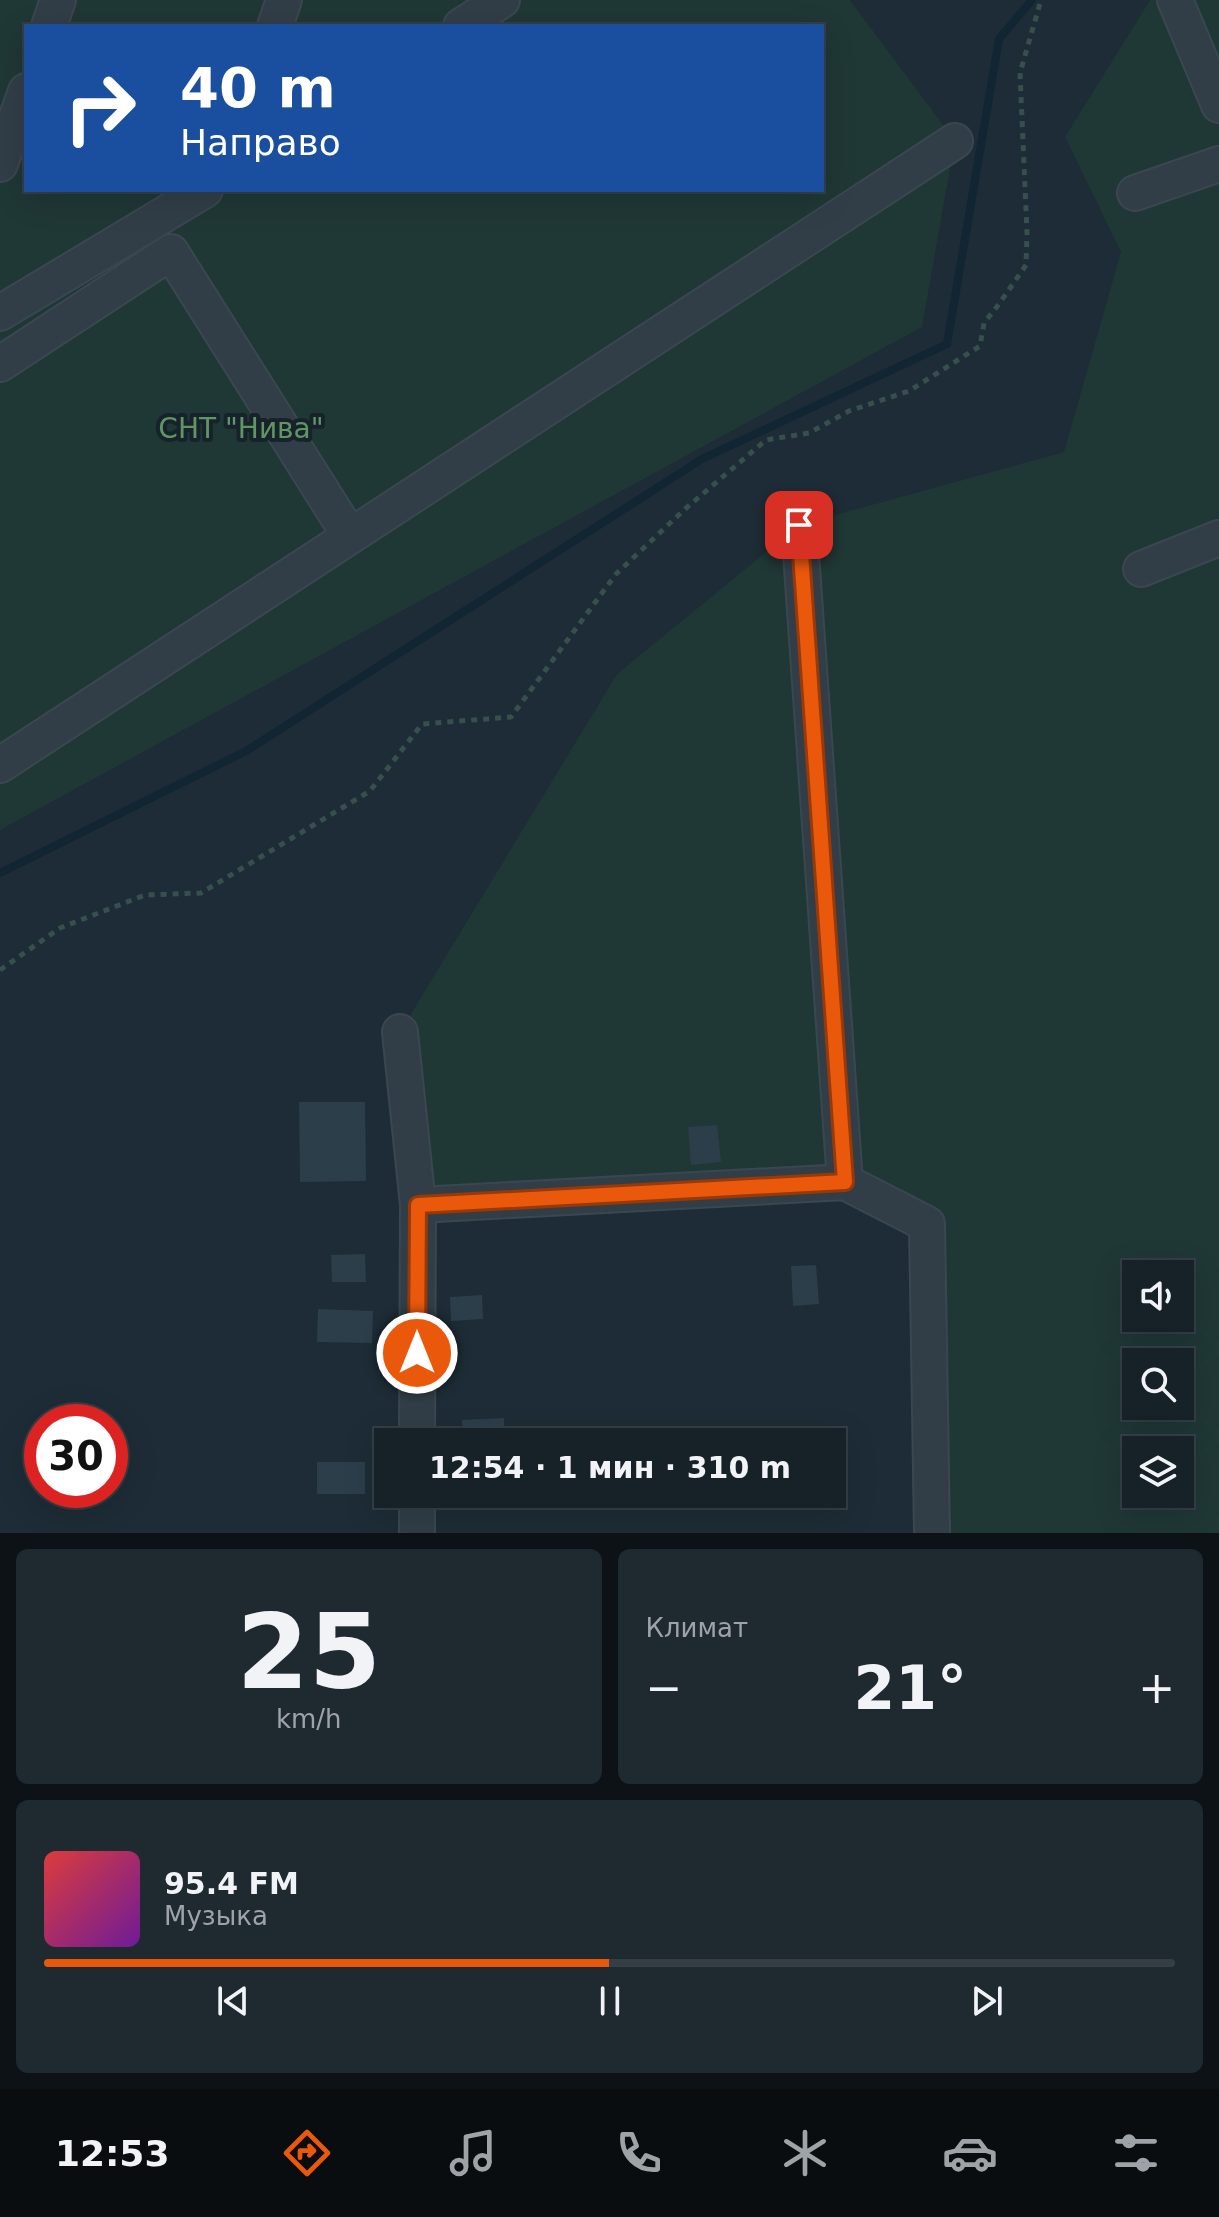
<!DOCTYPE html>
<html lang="ru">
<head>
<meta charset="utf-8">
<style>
  :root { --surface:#162128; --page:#1f2930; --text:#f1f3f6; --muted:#9ea3a8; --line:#353e45; --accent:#ea580c }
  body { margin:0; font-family:"DejaVu Sans",sans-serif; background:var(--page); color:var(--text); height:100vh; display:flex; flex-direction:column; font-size:30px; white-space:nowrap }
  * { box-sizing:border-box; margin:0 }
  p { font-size:26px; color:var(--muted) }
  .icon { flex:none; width:44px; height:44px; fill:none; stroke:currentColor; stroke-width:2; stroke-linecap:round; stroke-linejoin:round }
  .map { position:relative; height:1533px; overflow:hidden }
  .side { display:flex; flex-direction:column; gap:16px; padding:16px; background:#0c1216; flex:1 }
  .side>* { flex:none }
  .hud { position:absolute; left:24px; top:24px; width:800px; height:168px; border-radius:0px; box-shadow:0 8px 32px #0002,0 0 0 2px var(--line); background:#1a4fa0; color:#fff; overflow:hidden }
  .controls { position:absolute; left:1122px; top:1260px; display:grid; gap:16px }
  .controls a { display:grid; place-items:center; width:72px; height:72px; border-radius:0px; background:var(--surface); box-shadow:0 8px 32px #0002,0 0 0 2px var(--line); font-size:40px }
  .speed { position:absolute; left:24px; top:1404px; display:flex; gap:16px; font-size:40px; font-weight:700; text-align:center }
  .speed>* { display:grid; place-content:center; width:104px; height:104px; border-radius:50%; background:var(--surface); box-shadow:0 8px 32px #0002,0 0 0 2px var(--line); line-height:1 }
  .speed .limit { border:12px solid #d22; background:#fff; color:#111 }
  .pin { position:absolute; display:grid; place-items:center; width:68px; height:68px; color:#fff; margin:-34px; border-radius:16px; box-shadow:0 4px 12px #0006 }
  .me { position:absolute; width:88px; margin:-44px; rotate:0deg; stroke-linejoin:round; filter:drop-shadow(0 0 6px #0008) }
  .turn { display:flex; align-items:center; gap:28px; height:168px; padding:0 24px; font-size:36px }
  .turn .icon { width:104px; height:104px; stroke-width:2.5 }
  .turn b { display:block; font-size:56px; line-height:68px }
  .big { font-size:60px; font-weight:600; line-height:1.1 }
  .side .tile { flex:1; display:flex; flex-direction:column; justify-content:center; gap:12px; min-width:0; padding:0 28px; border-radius:12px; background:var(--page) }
  .side .dial { align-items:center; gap:0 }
  .dial b { font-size:104px; line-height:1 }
  .song { display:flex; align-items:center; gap:24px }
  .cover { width:96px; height:96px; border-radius:12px; background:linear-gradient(135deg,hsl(0 70% 55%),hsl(280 70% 35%)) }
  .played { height:8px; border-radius:4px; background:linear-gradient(90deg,var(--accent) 50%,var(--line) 50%) }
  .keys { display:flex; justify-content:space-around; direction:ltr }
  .heat { display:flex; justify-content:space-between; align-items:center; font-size:44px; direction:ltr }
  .side .tiles { flex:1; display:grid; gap:16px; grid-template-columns:1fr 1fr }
  .tile:last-child { grid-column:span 2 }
  .trip { position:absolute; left:374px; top:1428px; width:472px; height:80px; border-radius:0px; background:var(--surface); box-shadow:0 8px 32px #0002,0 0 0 2px var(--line); font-weight:600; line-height:80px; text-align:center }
  .menu { display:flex; height:128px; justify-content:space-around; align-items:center; background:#090d10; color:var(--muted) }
  .menu .icon { width:56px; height:56px }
  .menu .current { color:var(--accent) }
  .menu b { font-size:36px; color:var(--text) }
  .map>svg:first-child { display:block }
</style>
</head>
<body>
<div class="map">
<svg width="1219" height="1533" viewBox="0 0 1219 1533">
  <rect width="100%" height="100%" fill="#1d2c36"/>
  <!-- green -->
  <g fill="#1f3735" fill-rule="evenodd">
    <path d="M0,0H850L955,141L922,327L0,830ZM26,26H822V190H26Z"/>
    <path d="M1150,0H1219V1533H932L927,1224L845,1182L418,1205L400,1032L617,674L799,525L1064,452L1121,252L1065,137ZM1136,1274H1180V1318H1136ZM1136,1362H1180V1406H1136ZM1136,1450H1180V1494H1136Z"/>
  </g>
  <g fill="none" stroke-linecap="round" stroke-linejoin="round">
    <!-- stream -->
    <path stroke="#112533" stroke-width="8" d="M0,873L246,751L702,459L947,344L999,39L1032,0"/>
  </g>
  <!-- building -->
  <g fill="#2c3e4a">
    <path d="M299,1102H365L366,1181L300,1182Z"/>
    <path d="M717,1125L721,1162L691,1165L688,1127Z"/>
    <path d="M365,1254L366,1282H332L331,1255Z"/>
    <path d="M816,1265L819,1304L793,1306L791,1266Z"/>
    <path d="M482,1295L483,1319L451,1321L450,1297Z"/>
    <path d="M318,1309L373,1311L372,1343L317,1342Z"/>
    <path d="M504,1418L505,1442H463L462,1420Z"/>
    <rect x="317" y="1462" width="48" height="32"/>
  </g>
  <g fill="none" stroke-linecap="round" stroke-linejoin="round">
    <defs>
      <g id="minor">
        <path d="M1175,0L1219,105"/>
        <path d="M49,26L58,0"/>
        <path d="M275,26L284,0"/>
        <path d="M461,26L502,0"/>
        <path d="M0,164L26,91"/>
        <path d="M1135,193L1219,164"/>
        <path d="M0,313L205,190"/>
        <path d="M0,364L171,252L350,536"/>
        <path d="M799,525L845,1182"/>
        <path d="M1141,569L1219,538"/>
        <path d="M0,765L955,141"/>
        <path d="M400,1032L418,1205L417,1442"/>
        <path d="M418,1205L845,1182L927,1224L932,1533"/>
        <path d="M417,1533V1494"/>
      </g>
    </defs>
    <!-- minor casing -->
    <use href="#minor" stroke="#3a4750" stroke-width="38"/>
    <!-- path -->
    <path stroke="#37504d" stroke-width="5" stroke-dasharray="6 6" stroke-linecap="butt" d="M0,970L60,928L145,895L201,893L370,791L422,724L511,717L616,574L685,509L766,440L809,433L849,411L909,391L980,346L984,323L999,304L1026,265L1027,233L1020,73L1041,0"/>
    <!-- minor -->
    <use href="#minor" stroke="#313e47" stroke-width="34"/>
  </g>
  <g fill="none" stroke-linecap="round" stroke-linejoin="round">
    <defs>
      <path id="route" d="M417,1353L418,1205L845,1182L799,525"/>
    </defs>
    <!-- route casing -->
    <use href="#route" stroke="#983908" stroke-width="20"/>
    <!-- route -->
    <use href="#route" stroke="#ea580c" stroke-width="14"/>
  </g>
  <g text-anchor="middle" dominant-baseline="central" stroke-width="8" stroke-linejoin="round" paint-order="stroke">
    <!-- park labels -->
    <g font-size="28" fill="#619563" stroke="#16232b">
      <text x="241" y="428">СНТ "Нива"</text>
    </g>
  </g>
</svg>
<div class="controls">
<a><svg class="icon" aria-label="sound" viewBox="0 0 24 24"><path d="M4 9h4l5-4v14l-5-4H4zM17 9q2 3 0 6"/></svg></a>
<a><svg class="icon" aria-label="search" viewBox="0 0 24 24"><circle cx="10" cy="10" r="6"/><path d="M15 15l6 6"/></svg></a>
<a><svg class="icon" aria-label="layers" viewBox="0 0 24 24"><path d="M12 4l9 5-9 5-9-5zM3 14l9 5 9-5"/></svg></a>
</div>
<div class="speed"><div class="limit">30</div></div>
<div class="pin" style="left:799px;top:525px;background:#d93025"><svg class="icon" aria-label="arrive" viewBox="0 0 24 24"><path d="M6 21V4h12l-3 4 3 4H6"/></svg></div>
<svg class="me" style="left:417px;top:1353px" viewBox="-20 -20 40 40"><circle r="17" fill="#ea580c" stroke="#fff" stroke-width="3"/><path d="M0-11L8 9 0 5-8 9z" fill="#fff"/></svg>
<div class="trip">12:54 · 1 мин · 310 m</div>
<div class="hud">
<div class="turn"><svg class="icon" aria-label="right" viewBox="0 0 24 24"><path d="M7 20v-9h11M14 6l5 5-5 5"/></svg><div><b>40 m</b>Направо</div></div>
</div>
</div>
<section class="side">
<div class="tiles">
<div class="tile dial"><b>25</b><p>km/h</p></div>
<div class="tile"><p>Климат</p>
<div class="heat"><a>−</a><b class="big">21°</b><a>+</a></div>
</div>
<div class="tile">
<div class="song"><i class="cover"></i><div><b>95.4 FM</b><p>Музыка</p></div></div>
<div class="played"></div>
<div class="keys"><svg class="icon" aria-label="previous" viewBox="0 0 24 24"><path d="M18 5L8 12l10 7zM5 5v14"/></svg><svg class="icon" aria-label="pause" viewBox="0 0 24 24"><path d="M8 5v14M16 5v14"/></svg><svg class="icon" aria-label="next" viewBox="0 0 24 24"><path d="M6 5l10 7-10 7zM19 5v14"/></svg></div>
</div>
</div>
</section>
<nav class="menu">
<b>12:53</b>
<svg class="icon current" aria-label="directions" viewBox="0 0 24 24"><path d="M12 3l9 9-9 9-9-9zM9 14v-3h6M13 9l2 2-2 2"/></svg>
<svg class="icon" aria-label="music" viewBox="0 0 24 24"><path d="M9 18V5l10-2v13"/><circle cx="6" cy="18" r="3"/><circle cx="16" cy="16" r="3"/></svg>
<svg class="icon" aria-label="phone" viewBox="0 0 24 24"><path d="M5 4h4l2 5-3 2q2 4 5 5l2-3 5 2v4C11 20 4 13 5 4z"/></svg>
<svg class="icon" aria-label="climate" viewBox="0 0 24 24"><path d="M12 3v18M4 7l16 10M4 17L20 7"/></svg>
<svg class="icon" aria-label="car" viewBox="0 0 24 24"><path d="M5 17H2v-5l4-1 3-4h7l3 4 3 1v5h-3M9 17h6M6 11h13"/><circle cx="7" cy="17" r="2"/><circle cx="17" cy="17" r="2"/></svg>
<svg class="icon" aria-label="filters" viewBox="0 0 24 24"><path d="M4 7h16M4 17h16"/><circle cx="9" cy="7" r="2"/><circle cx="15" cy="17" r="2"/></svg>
</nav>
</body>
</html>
